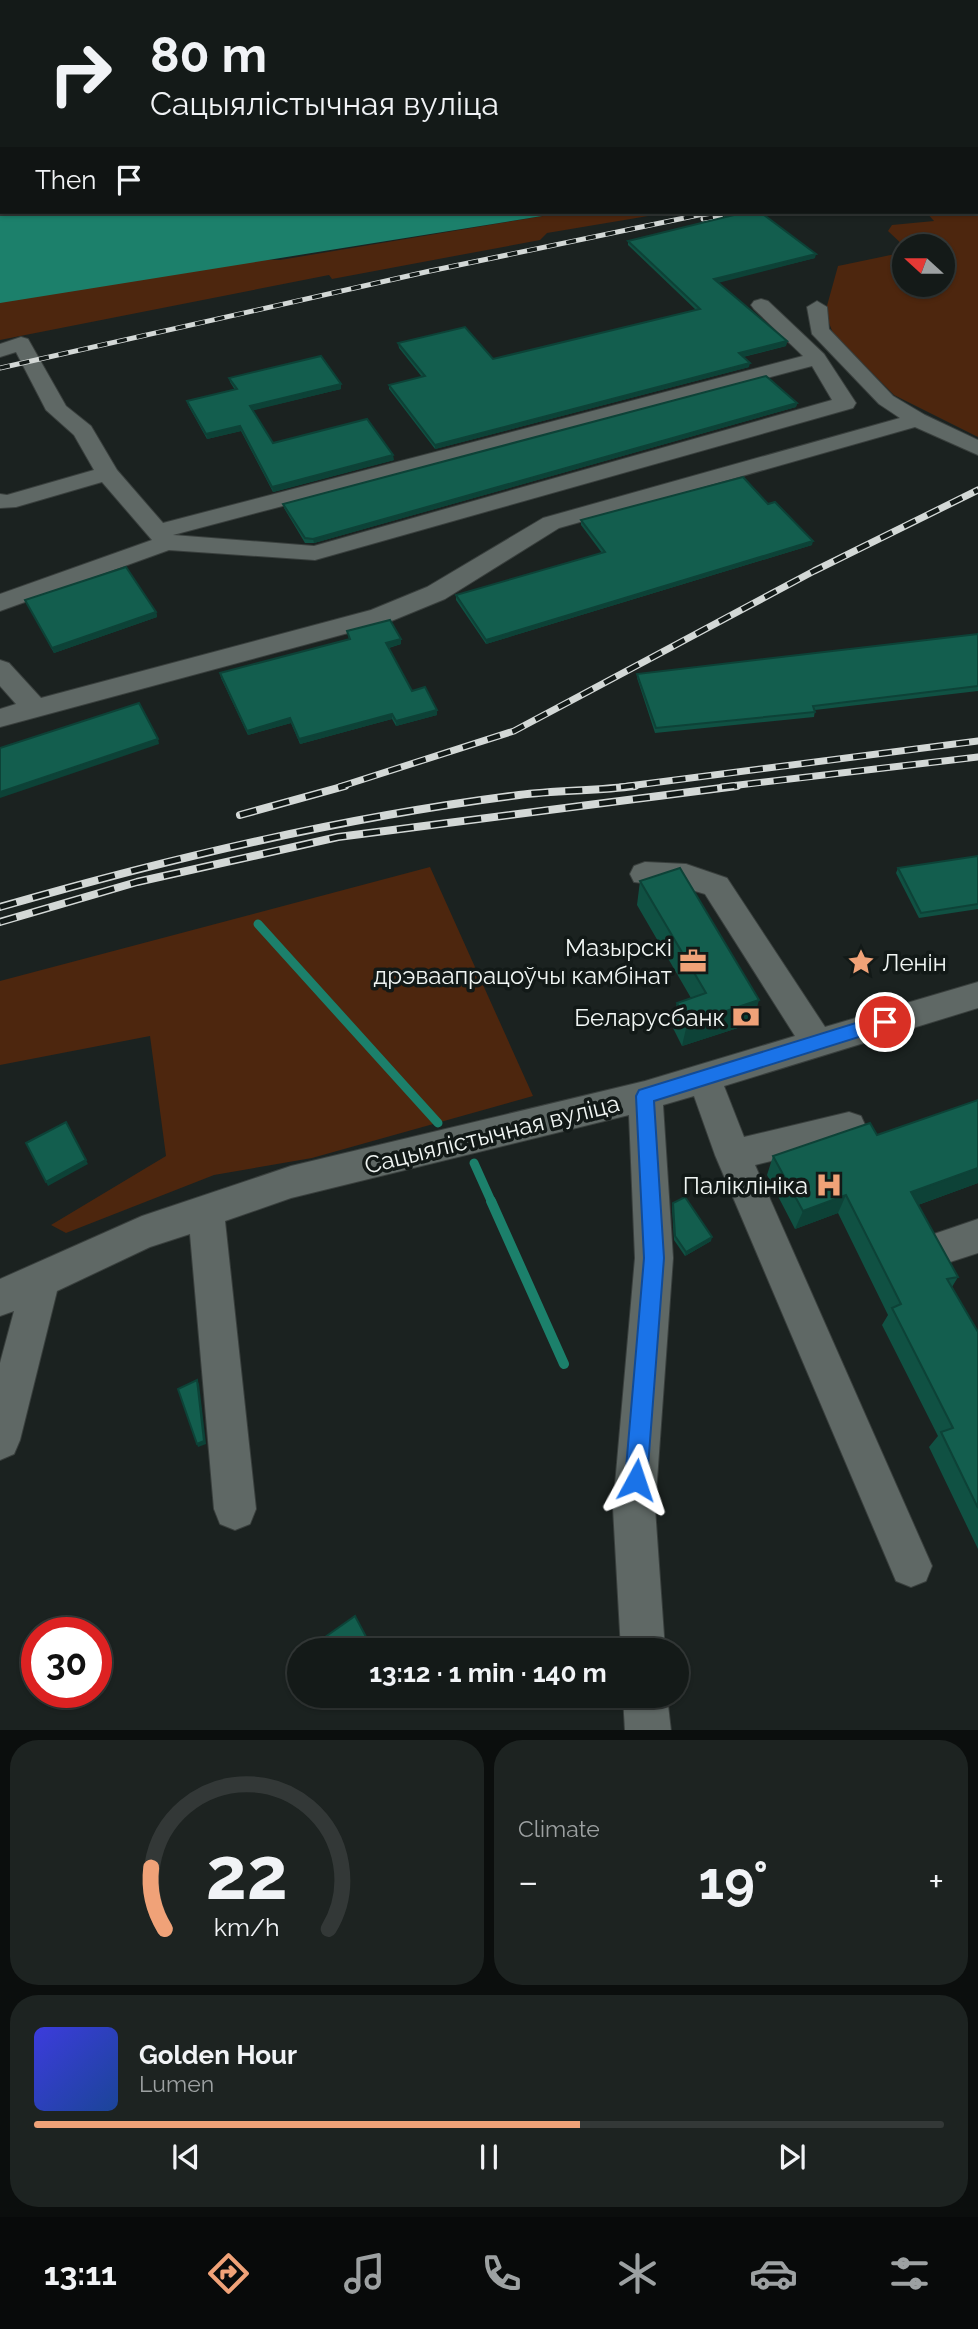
<!DOCTYPE html>
<html lang="en">
<head>
<meta charset="utf-8">
<style>
  :root { --surface:#141a18; --page:#1d2321; --text:#f1f3f6; --muted:#9da1a2; --line:#333837; --accent:#f0a278 }
  body { margin:0; font-family:Raleway,sans-serif; background:var(--page); color:var(--text); height:100vh; display:flex; flex-direction:column; font-size:26px; white-space:nowrap }
  * { box-sizing:border-box; margin:0 }
  p { font-size:23px; color:var(--muted) }
  .icon { flex:none; width:38px; height:38px; fill:none; stroke:currentColor; stroke-width:2; stroke-linecap:round; stroke-linejoin:round }
  .map { position:relative; height:1730px; overflow:hidden }
  .details { display:flex; flex-direction:column; gap:10px; padding:10px; background:#0b0e0d; flex:1 }
  .details>* { flex:none }
  .guide { position:absolute; left:0px; top:0px; width:978px; height:214px; box-shadow:0 2px 5px #0004,0 0 0 2px var(--line); background:#141a18; color:var(--text); overflow:hidden }
  .needle { width:46px; rotate:291deg }
  .fabs { position:absolute; left:892px; top:234px; display:grid; gap:14px }
  .fabs a { display:grid; place-items:center; width:63px; height:63px; border-radius:50%; background:var(--surface); box-shadow:0 2px 5px #0004,0 0 0 2px var(--line); font-size:35px }
  .speed { position:absolute; left:21px; top:1617px; display:flex; gap:14px; font-size:35px; font-weight:700; text-align:center }
  .speed>* { display:grid; place-content:center; width:91px; height:91px; border-radius:50%; background:var(--surface); box-shadow:0 2px 5px #0004,0 0 0 2px var(--line); line-height:1 }
  .speed .limit { border:10px solid #d22; background:#fff; color:#111 }
  .pin { position:absolute; display:grid; place-items:center; width:60px; height:60px; color:#fff; margin:-30px; border:4px solid #fff; border-radius:50%; box-shadow:0 2px 7px #0007 }
  .me { position:absolute; width:77px; margin:-38px; rotate:5deg; stroke-linejoin:round; filter:drop-shadow(0 0 5px #0008) }
  .turn { display:flex; align-items:center; gap:24px; height:147px; padding:0 35px; font-size:32px }
  .turn .icon { width:91px; height:91px; stroke-width:2.5 }
  .turn b { display:block; font-size:49px; line-height:60px }
  .then { display:flex; align-items:center; height:66px; padding:0 35px; background:#0003; gap:14px; font-size:26px }
  .big { font-size:52px; font-weight:700; line-height:1.1 }
  .details .card { flex:1; display:flex; flex-direction:column; justify-content:center; gap:10px; min-width:0; padding:0 24px; border-radius:28px; background:var(--page) }
  .details .dial { align-items:center; gap:0 }
  .dial svg { height:182px; overflow:visible; fill:none; stroke:var(--line); stroke-width:7; stroke-linecap:round; text-anchor:middle }
  .dial text { fill:var(--text); stroke:none }
  .song { display:flex; align-items:center; gap:21px }
  .cover { width:84px; height:84px; border-radius:10px; background:linear-gradient(135deg,hsl(240 70% 55%),hsl(220 70% 35%)) }
  .played { height:7px; border-radius:4px; background:linear-gradient(90deg,var(--accent) 60%,var(--line) 60%) }
  .keys { display:flex; justify-content:space-around; direction:ltr }
  .heat { display:flex; justify-content:space-between; align-items:center; font-size:38px; direction:ltr }
  .details .tiles { flex:1; display:grid; gap:10px; grid-template-columns:1fr 1fr }
  .card:last-child { grid-column:span 2 }
  .trip { position:absolute; left:287px; top:1638px; width:402px; height:70px; border-radius:35px; background:var(--surface); box-shadow:0 2px 5px #0004,0 0 0 2px var(--line); font-weight:700; line-height:70px; text-align:center }
  .menu { display:flex; height:112px; justify-content:space-around; align-items:center; background:#080a0a; color:var(--muted) }
  .menu .icon { width:49px; height:49px }
  .menu .selected { color:var(--accent) }
  .menu b { font-size:32px; color:var(--text) }
  .map>svg:first-child { display:block }
</style>
</head>
<body>
<div class="map">
<svg width="978" height="1731" viewBox="0 0 978 1731">
  <rect width="100%" height="100%" fill="#1b2220"/>
  <!-- green -->
  <g fill="#4d260e">
    <path d="M0,0H846L2,2V67Z"/>
    <path d="M977,182H978V437L894,395L833,333L825,313L838,266L905,252V285H943V247H905L888,231L892,225L934,221L926,212H976Z"/>
    <path d="M567,212H672L547,233L540,240L332,279L329,275L0,340V252L280,260Z"/>
    <path d="M430,867L533,1096L312,1158L214,1175L66,1233L51,1225L166,1156L150,1036L0,1065V981Z"/>
  </g>
  <!-- water -->
  <path fill="#1c806b" d="M0,67L2,212H567L0,303Z"/>
  <g fill="none" stroke-linecap="round" stroke-linejoin="round">
    <!-- stream-far1 -->
    <g stroke="#1c806b" stroke-width="9">
      <path d="M258,924L438,1123"/>
      <path d="M474,1163L492,1203"/>
    </g>
    <!-- stream -->
    <path stroke="#1c806b" stroke-width="10" d="M491,1201L564,1364"/>
    <defs>
      <g id="minor">
        <path d="M761,299L768,301L824,354L856,403L853,408L315,560L169,550L0,611V594L152,540L102,482L16,507L0,508V494L7,495L94,470L74,435L46,410L16,352L0,357V344L21,337L28,339L66,406L91,426L117,470L163,523L803,356L754,309L751,305L754,301ZM812,366L832,400L314,546L173,535Z"/>
        <path d="M817,301L827,307L829,329L893,396L925,415L978,440V455L915,427L559,528L445,599L389,622L0,727V709L16,704L0,686V660L9,663L41,698L371,610L427,587L543,518L900,418L879,404L812,334L807,307Z"/>
        <path d="M645,862L686,864L727,878L825,1027L978,982V1008L724,1086L744,1137L849,1112L861,1116L866,1127L861,1138L849,1142L755,1165L932,1566L926,1581L911,1587L896,1581L715,1155L694,1096L663,1105L673,1258L655,1508L665,1650H621L613,1508L635,1258L629,1115L291,1198L225,1221L256,1509L250,1524L235,1530L220,1524L214,1509L190,1234L150,1247L57,1291L20,1440L14,1454L0,1460V1363L14,1311L0,1316V1279L142,1216L291,1166L645,1081L795,1036L705,894L685,888L634,882L630,874L634,866Z"/>
        <path d="M978,1219V1253L947,1263L934,1258L929,1246L934,1234Z"/>
        <path d="M623,1696H667L671,1731H625Z"/>
      </g>
    </defs>
    <!-- minor casing -->
    <use href="#minor" stroke="#393f3d" stroke-width="2"/>
    <!-- minor -->
    <use href="#minor" fill="#5f6865" fill-rule="evenodd"/>
    <defs>
      <g id="rail-far2">
        <path d="M703,219L741,212"/>
        <path d="M0,368L430,271L713,212"/>
      </g>
      <g id="rail-far1">
        <path d="M339,787L514,731L814,571L978,490"/>
        <path d="M621,787L978,741"/>
        <path d="M722,787L978,757"/>
      </g>
      <g id="rail">
        <path d="M240,815L345,786"/>
        <path d="M0,907C170,858 343,817 519,795C557,790 596,791 635,786"/>
        <path d="M0,922L137,882L338,837L737,786"/>
      </g>
    </defs>
    <!-- rail-far2 casing -->
    <use href="#rail-far2" stroke="#d3d8d6" stroke-width="5"/>
    <!-- rail-far1 casing -->
    <use href="#rail-far1" stroke="#d3d8d6" stroke-width="7"/>
    <!-- rail casing -->
    <use href="#rail" stroke="#d3d8d6" stroke-width="8"/>
    <!-- rail-far2 -->
    <use href="#rail-far2" stroke="#121917" stroke-width="3.5" stroke-dasharray="10" stroke-linecap="butt"/>
    <!-- rail-far1 -->
    <use href="#rail-far1" stroke="#121917" stroke-width="4.5" stroke-dasharray="13" stroke-linecap="butt"/>
    <!-- rail -->
    <use href="#rail" stroke="#121917" stroke-width="5" stroke-dasharray="17" stroke-linecap="butt"/>
  </g>
  <!-- wall -->
  <g fill="#105143">
    <path d="M628,241L815,258L718,282L787,341L786,346L743,357L749,367L435,449L389,389V385L422,377L399,348L398,343L493,359L696,310L628,245Z"/>
    <path d="M229,378L341,389L253,410L273,443L394,460L273,492L241,431L207,439L188,405L187,401L235,390L230,382Z"/>
    <path d="M797,403L796,407L314,543H305L284,508L283,504Z"/>
    <path d="M768,504L812,545L486,644L456,600V595L602,553L581,525V520Z"/>
    <path d="M25,600L156,612L157,617L54,653Z"/>
    <path d="M347,631L401,639V644L389,648L412,691L437,715L396,726L392,719L300,744L291,723L248,735L221,678L220,673L349,639Z"/>
    <path d="M978,634V691L815,710L814,717L655,733L637,678V674Z"/>
    <path d="M978,856V909L919,918L896,873L898,868Z"/>
    <path d="M640,881L753,1023L682,1046L672,1026L677,1003L691,998L637,905Z"/>
    <path d="M978,1100V1183L918,1205L958,1277L952,1287L978,1332V1549L929,1447L938,1436L882,1325L888,1315L838,1213L795,1229L767,1175L773,1156L877,1135Z"/>
    <path d="M673,1203L711,1241L685,1256L674,1240L672,1207Z"/>
  </g>
  <!-- shaded-wall -->
  <g fill="#0d4237">
    <path d="M816,254L815,258L714,284V279Z"/>
    <path d="M787,341L786,346L738,358L739,353Z"/>
    <path d="M750,363L749,367L435,449V445Z"/>
    <path d="M341,384V389L251,411L250,406Z"/>
    <path d="M797,403L796,407L314,543L313,539Z"/>
    <path d="M240,426L241,431L207,439L206,434Z"/>
    <path d="M393,455L394,460L273,492L272,487Z"/>
    <path d="M813,541L812,545L486,644V640Z"/>
    <path d="M156,612L157,617L54,653L52,648Z"/>
    <path d="M401,639V644L387,648L386,643Z"/>
    <path d="M437,710V715L396,726V721Z"/>
    <path d="M392,714V719L300,744L299,739Z"/>
    <path d="M290,718L291,723L248,735L247,731Z"/>
    <path d="M158,739L159,744L0,798V792Z"/>
    <path d="M759,1000L753,1023L682,1046L687,1024Z"/>
    <path d="M86,1160L88,1164L48,1186L46,1182Z"/>
    <path d="M978,1168V1183L901,1211L911,1192Z"/>
    <path d="M846,1195L838,1213L795,1229L803,1211Z"/>
    <path d="M712,1237L711,1241L685,1256L686,1252Z"/>
    <path d="M197,1380L199,1384L206,1444L198,1447L197,1444Z"/>
  </g>
  <!-- building -->
  <g fill="#135e4e" stroke="#0d4237" stroke-width="2">
    <path d="M746,212H760L816,254L714,279L787,341L739,353L750,363L435,445L389,385L425,376L398,343L465,327L493,359L700,309L628,241Z"/>
    <path d="M321,356L341,384L250,406L273,443L367,419L393,455L272,487L240,426L206,434L187,401L237,389L229,378Z"/>
    <path d="M766,376L797,403L313,539L305,538L283,504Z"/>
    <path d="M743,477L768,504L775,502L813,541L486,640L456,595L605,552L581,520Z"/>
    <path d="M126,567L156,612L52,648L25,600Z"/>
    <path d="M390,620L401,639L386,643L412,691L425,687L437,710L396,721L392,714L299,739L290,718L247,731L220,673L350,639L347,631Z"/>
    <path d="M978,634V686L813,706L815,712L656,728L637,674Z"/>
    <path d="M139,703L158,739L0,792V748Z"/>
    <path d="M978,856V904L921,913L898,868Z"/>
    <path d="M680,868L759,1000L687,1024L677,1003L706,993L640,881Z"/>
    <path d="M978,1100V1168L911,1192L958,1277L947,1279L978,1332V1508L941,1432L953,1428L892,1308L901,1304L846,1195L803,1211L773,1156L870,1123L877,1135Z"/>
    <path d="M66,1122L86,1160L46,1182L26,1143Z"/>
    <path d="M685,1197L712,1237L686,1252L675,1236L673,1203Z"/>
    <path d="M197,1380L204,1441L197,1444L178,1389Z"/>
    <path d="M355,1616L373,1650H322L318,1642Z"/>
  </g>
  <!-- route -->
  <path fill="#1a73e8" stroke="#114b97" stroke-width="2" d="M885,1014L894,1022L891,1027L654,1101L664,1258L647,1480L644,1488L636,1492L628,1488L625,1480L644,1258L636,1096L639,1090Z"/>
  <!-- icons -->
  <defs>
    <symbol id="office-bare" viewBox="-9 -9 18 18"><path d="M-6-3h4V-5.5h4V-3h4V5H-6ZM-1-4.5V-3h2v-1.5ZM-6 0V1H6V0Z" fill="#f0a278" stroke="#121917" stroke-width="2.5" paint-order="stroke"/></symbol>
    <symbol id="sight-bare" viewBox="-9 -9 18 18"><path d="M0-6L1.8-2.2L6-1.7L2.9 1.2L3.7 5.4L0 3.3L-3.7 5.4L-2.9 1.2L-6-1.7L-1.8-2.2Z" fill="#f0a278" stroke="#121917" stroke-width="2.5" paint-order="stroke"/></symbol>
    <symbol id="bank-bare" viewBox="-9 -9 18 18"><path d="M-6-4H6V4H-6ZM0-2.3a2.3 2.3 0 1 0 0 4.6a2.3 2.3 0 1 0 0-4.6Z" fill="#f0a278" stroke="#121917" stroke-width="2.5" paint-order="stroke"/></symbol>
    <symbol id="hospital-bare" viewBox="-9 -9 18 18"><path d="M-5-5h3v3.5h4V-5h3V5h-3V1.5h-4V5h-3Z" fill="#f0a278" stroke="#121917" stroke-width="2.5" paint-order="stroke"/></symbol>
  </defs>
  <g fill-rule="evenodd">
    <use href="#office-bare" x="674" y="942" width="38" height="38"/>
    <use href="#sight-bare" x="842" y="943" width="38" height="38"/>
    <use href="#bank-bare" x="727" y="998" width="38" height="38"/>
    <use href="#hospital-bare" x="810" y="1166" width="38" height="38"/>
  </g>
  <g text-anchor="middle" dominant-baseline="central" stroke-width="7" stroke-linejoin="round" paint-order="stroke">
    <!-- poi labels -->
    <g font-size="24" fill="#f0f5f3" stroke="#121917" text-anchor="end">
      <text x="672" y="947">Мазырскі<tspan x="672" dy="28">дрэваапрацоўчы камбінат</tspan></text>
      <text x="882" y="962" text-anchor="start">Ленін</text>
      <text x="725" y="1017">Беларусбанк</text>
      <text x="808" y="1185">Паліклініка</text>
    </g>
    <!-- street labels -->
    <g font-size="24" fill="#f0f5f3" stroke="#121917">
      <text transform="translate(492 1134) rotate(-14)">Сацыялістычная вуліца</text>
    </g>
  </g>
</svg>
<div class="fabs">
<a><svg class="needle" viewBox="-14 -14 28 28"><path d="M0-13l5 13h-10z" fill="#e53935"/><path d="M0 13l5-13h-10z" fill="#9da1a2"/></svg></a>
</div>
<div class="speed"><div class="limit">30</div></div>
<div class="pin" style="left:885px;top:1022px;background:#d93025"><svg class="icon" aria-label="arrive" viewBox="0 0 24 24"><path d="M6 21V4h12l-3 4 3 4H6"/></svg></div>
<svg class="me" style="left:636px;top:1480px" viewBox="-20 -20 40 40"><path d="M0-17L14 15 0 8-14 15z" fill="#1a73e8" stroke="#fff" stroke-width="4"/></svg>
<div class="trip">13:12 · 1 min · 140 m</div>
<div class="guide">
<div class="turn"><svg class="icon" aria-label="right" viewBox="0 0 24 24"><path d="M7 20v-9h11M14 6l5 5-5 5"/></svg><div><b>80 m</b>Сацыялістычная вуліца</div></div>
<div class="then">Then<svg class="icon" aria-label="arrive" viewBox="0 0 24 24"><path d="M6 21V4h12l-3 4 3 4H6"/></svg></div>
</div>
</div>
<section class="details">
<div class="tiles">
<div class="card dial"><svg viewBox="0 0 100 80">
<path d="M14 69A42 42 0 1 1 86 69"/>
<path d="M14 69A42 42 0 0 1 8 42" stroke="#f0a278"/>
<text x="50" y="56" font-size="32" font-weight="700">22</text>
<text x="50" y="72" font-size="11">km/h</text>
</svg></div>
<div class="card"><p>Climate</p>
<div class="heat"><a>−</a><b class="big">19°</b><a>+</a></div>
</div>
<div class="card">
<div class="song"><i class="cover"></i><div><b>Golden Hour</b><p>Lumen</p></div></div>
<div class="played"></div>
<div class="keys"><svg class="icon" aria-label="previous" viewBox="0 0 24 24"><path d="M18 5L8 12l10 7zM5 5v14"/></svg><svg class="icon" aria-label="pause" viewBox="0 0 24 24"><path d="M8 5v14M16 5v14"/></svg><svg class="icon" aria-label="next" viewBox="0 0 24 24"><path d="M6 5l10 7-10 7zM19 5v14"/></svg></div>
</div>
</div>
</section>
<nav class="menu">
<b>13:11</b>
<svg class="icon selected" aria-label="directions" viewBox="0 0 24 24"><path d="M12 3l9 9-9 9-9-9zM9 14v-3h6M13 9l2 2-2 2"/></svg>
<svg class="icon" aria-label="music" viewBox="0 0 24 24"><path d="M9 18V5l10-2v13"/><circle cx="6" cy="18" r="3"/><circle cx="16" cy="16" r="3"/></svg>
<svg class="icon" aria-label="phone" viewBox="0 0 24 24"><path d="M5 4h4l2 5-3 2q2 4 5 5l2-3 5 2v4C11 20 4 13 5 4z"/></svg>
<svg class="icon" aria-label="climate" viewBox="0 0 24 24"><path d="M12 3v18M4 7l16 10M4 17L20 7"/></svg>
<svg class="icon" aria-label="car" viewBox="0 0 24 24"><path d="M5 17H2v-5l4-1 3-4h7l3 4 3 1v5h-3M9 17h6M6 11h13"/><circle cx="7" cy="17" r="2"/><circle cx="17" cy="17" r="2"/></svg>
<svg class="icon" aria-label="filters" viewBox="0 0 24 24"><path d="M4 7h16M4 17h16"/><circle cx="9" cy="7" r="2"/><circle cx="15" cy="17" r="2"/></svg>
</nav>
</body>
</html>
